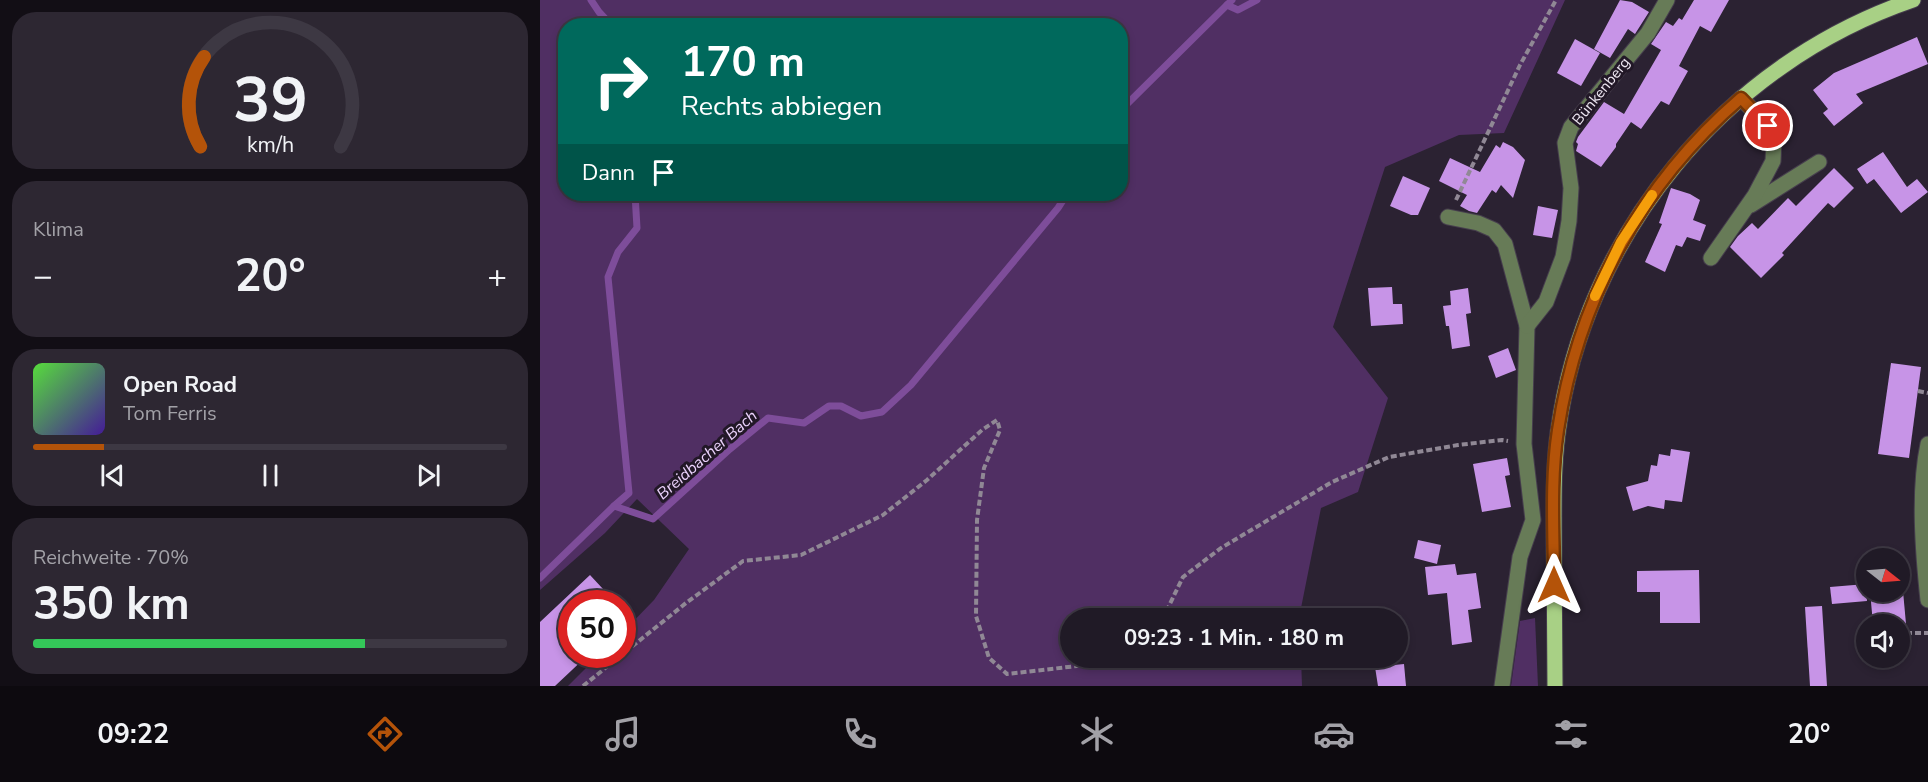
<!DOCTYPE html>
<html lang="de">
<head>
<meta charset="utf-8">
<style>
  :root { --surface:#201a26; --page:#2d2732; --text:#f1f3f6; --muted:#a2a1a7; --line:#3d3843; --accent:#b45309 }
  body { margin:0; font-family:"Nunito Sans",sans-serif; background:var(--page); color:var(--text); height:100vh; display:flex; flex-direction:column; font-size:22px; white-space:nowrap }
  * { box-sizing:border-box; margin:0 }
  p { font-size:20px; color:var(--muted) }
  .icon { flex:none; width:33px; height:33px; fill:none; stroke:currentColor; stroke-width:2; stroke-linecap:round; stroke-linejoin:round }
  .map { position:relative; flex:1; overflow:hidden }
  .panel { display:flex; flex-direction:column; gap:12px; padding:12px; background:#120e15; width:540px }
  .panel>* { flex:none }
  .top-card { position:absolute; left:18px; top:18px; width:570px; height:183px; border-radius:24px; box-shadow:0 3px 9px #0003,0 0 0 2px var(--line); background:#00695c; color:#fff; overflow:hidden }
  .needle { width:39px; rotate:107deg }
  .fabs { position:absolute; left:1316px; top:548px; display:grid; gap:12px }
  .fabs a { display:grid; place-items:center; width:54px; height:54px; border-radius:50%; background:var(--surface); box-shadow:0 3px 9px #0003,0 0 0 2px var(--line); font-size:30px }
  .speed { position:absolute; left:18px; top:590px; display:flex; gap:12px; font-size:30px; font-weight:700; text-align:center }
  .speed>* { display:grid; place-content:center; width:78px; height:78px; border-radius:50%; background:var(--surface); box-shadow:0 3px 9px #0003,0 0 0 2px var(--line); line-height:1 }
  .speed .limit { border:9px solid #d22; background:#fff; color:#111 }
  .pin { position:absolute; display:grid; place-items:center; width:51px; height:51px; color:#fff; margin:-26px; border:3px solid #fff; border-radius:50%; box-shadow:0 2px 6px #0007 }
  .me { position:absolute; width:66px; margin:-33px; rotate:0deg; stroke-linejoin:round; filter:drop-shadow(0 0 4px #0008) }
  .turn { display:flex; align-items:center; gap:21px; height:126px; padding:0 24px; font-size:27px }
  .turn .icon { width:78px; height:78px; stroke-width:2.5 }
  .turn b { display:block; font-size:42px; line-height:51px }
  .then { display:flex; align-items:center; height:57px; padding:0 24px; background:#0003; gap:12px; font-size:22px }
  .big { font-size:45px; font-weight:700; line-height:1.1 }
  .panel .widget { flex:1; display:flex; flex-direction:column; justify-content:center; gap:9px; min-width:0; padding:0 21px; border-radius:24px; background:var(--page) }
  .panel .dial { align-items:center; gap:0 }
  .dial svg { height:156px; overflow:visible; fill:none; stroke:var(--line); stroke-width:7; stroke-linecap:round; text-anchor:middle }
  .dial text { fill:var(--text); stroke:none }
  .song { display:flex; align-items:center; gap:18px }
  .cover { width:72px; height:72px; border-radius:9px; background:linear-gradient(135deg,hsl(110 70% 55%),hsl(260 70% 35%)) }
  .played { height:6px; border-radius:3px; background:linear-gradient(90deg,var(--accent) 15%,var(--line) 15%) }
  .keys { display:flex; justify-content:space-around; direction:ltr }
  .heat { display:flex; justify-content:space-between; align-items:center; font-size:33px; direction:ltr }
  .charge { height:9px; border-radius:4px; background:linear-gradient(90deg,#34c759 70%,var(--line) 0) }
  .trip { position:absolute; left:520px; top:608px; width:348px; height:60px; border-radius:30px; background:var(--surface); box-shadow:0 3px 9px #0003,0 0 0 2px var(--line); font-weight:700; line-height:60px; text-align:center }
  .dock { display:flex; height:96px; justify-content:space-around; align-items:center; background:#0d0a0f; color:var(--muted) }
  .dock .icon { width:42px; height:42px }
  .dock .active { color:var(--accent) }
  .dock b { font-size:27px; color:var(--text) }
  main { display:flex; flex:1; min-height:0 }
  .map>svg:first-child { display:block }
</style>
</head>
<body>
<main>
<section class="panel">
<div class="widget dial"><svg viewBox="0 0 100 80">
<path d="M14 69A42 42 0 1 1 86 69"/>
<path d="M14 69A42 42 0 0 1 16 23" stroke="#b45309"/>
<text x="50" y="56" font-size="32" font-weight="700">39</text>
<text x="50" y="72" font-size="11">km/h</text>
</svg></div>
<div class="widget"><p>Klima</p>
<div class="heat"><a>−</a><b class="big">20°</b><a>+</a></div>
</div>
<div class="widget">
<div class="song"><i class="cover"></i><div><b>Open Road</b><p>Tom Ferris</p></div></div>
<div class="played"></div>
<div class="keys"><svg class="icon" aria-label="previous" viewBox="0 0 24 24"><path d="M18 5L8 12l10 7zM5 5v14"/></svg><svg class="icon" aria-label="pause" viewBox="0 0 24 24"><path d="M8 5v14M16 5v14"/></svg><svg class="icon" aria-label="next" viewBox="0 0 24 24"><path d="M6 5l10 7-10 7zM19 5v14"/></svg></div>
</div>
<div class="widget"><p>Reichweite · 70%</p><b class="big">350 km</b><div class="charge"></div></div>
</section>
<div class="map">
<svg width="1388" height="686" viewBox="0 0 1388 686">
  <rect width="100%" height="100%" fill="#2b2232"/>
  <!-- green -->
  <g fill="#502f63" fill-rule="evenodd">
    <path d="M0,0H1025L964,133L919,135L845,167L793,327L848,398L818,492L781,508L759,618H531V657H761L762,686H28L60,654H82L83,632L114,600L149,549L97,499L65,533L0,590ZM26,26H580V194H26Z"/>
    <path d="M995,618L998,686H971L980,621Z"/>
  </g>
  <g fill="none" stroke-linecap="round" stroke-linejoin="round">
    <!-- stream -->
    <g stroke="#7e4d9a" stroke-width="7">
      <path d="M51,0L59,12L72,26"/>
      <path d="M687,5L698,10L717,0"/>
      <path d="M580,111L692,0"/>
      <path d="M74,506L89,493L68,277L78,252L97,228L95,194"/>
      <path d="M0,578L74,506L113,519L190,449L228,418L264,423L289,406H301L321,416L342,412L371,385L518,208L527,194"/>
    </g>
  </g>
  <!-- building -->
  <g fill="#c794e7">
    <path d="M1080,0L1092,2L1109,12L1095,34L1088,29L1070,58L1054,49Z"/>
    <path d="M1154,0H1189L1171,32L1160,26L1139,66L1148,71L1129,105L1121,101L1101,129L1091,122L1076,144V147L1061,167L1036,151L1038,144L1036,142L1038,137L1064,102L1084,114L1121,50L1111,44L1126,22L1133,26L1139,18L1142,20Z"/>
    <path d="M1377,37L1388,64L1316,94L1323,103L1294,126L1283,113L1288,109L1273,90L1294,73Z"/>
    <path d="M1035,39L1060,53L1041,86L1017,73Z"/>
    <path d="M963,142L973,147L985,160L973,198L961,185L956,193L952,190L937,213L929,211L920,206L927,195L899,181L910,158L940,172L956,145L960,148Z"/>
    <path d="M1343,152L1367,187L1377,179L1388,192L1361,213L1334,179L1327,184L1317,169Z"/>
    <path d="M1294,168L1314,188L1294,208L1288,203L1242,253L1244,255L1221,278L1190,247L1198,236L1212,223L1218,229L1248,198L1256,206Z"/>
    <path d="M863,176L890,188L878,215H871L850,206Z"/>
    <path d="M1131,188L1150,194L1160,200L1153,220L1166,225L1160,241L1147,237L1142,247L1136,245L1125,272L1105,262L1122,224L1119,223Z"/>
    <path d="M998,206L1018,210L1012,238L993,235Z"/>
    <path d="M852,287L853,304H862L863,324L831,326L828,288Z"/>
    <path d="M928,288L931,313L926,314L930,346L912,349L909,326H906L903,306L911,305L910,291Z"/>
    <path d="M968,348L976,370L956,378L948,356Z"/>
    <path d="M1351,363L1381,367L1369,458L1338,454Z"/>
    <path d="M1131,449L1150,452L1142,502L1125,500L1124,509L1108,506L1093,511L1086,487L1108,481L1111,465L1117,466L1119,454L1130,456Z"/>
    <path d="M967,458L970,475L965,476L971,507L942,512L933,464Z"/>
    <path d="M878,540L901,545L897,564L874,558Z"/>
    <path d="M915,564L917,575L936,573L941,608L928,610L932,642L912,645L907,593L888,595L885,567Z"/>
    <path d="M1159,570L1160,623H1120V592H1097V571Z"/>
    <path d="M50,575L76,603H32V654H49L15,686H0V622Z"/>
    <path d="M1326,584L1327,601L1292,604L1290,587Z"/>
    <path d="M1330,591H1363L1366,624H1333Z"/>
    <path d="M1282,606L1287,686H1270L1265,607Z"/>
    <path d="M864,664L866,686H838L835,667Z"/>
  </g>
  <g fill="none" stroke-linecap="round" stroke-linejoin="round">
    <defs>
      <g id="minor">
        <path d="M1211,205L1279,162"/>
        <path d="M908,217L938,223L954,230L965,244L987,326L984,444L993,520L980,557L962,686"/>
        <path d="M1171,258L1215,195L1233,161L1234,139L1228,126L1201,98"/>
        <path d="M987,326L1006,302L1023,257L1029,221L1031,188L1025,143L1031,127L1108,33L1127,0"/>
        <path d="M1388,444C1378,491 1383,553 1388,600"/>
      </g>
      <path id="major" d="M1015,686C1015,639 1014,592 1014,545C1014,508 1013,470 1018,432C1044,235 1185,64 1373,0"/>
    </defs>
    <!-- minor casing -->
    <use href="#minor" stroke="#463e4d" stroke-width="17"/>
    <!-- major casing -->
    <use href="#major" stroke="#463e4d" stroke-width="17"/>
    <!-- path -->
    <g stroke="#908895" stroke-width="4" stroke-dasharray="6 3" stroke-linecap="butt">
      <path d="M916,200L980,65L1016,0"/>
      <path d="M1378,391L1388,393"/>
      <path d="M621,618L624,616L643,577L681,548L792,482L849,457L918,445L962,440L968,441"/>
      <path d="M1366,633H1388"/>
      <path d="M43,686L146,603L203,561L261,555L343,515L387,480L442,430L457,420L460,430L444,468L437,520L436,616L449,658L467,674L537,666L553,657"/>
    </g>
    <!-- minor -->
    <use href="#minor" stroke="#677b57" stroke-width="15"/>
    <!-- major -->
    <use href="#major" stroke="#a8d085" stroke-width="15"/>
  </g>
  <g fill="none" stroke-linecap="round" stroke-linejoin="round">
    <defs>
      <path id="route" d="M1014,585C1014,534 1010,481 1018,430C1038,299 1101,184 1201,98L1228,126"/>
    </defs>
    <!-- route casing -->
    <use href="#route" stroke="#753606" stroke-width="15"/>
    <!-- route -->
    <use href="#route" stroke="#b45309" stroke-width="10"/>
    <!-- slow -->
    <path stroke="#f59e0b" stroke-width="10" d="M1055,296L1081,242L1112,195"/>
  </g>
  <g text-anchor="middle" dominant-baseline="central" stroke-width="6" stroke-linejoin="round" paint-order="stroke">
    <!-- street labels -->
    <g font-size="15" fill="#eee7f2" stroke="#221827">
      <text transform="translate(1061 91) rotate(-51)">Bünkenberg</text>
    </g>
    <!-- water labels -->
    <g font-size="16" font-style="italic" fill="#ecd3fd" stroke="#221827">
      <text transform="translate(167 455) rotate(-41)">Breidbacher Bach</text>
    </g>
  </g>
</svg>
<div class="fabs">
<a><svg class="needle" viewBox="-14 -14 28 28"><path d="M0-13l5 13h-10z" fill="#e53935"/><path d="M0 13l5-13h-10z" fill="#a2a1a7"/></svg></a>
<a><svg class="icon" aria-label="sound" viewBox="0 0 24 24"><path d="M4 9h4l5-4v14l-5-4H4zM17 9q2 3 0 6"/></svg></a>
</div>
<div class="speed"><div class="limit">50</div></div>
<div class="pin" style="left:1228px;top:126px;background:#d93025"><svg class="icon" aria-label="arrive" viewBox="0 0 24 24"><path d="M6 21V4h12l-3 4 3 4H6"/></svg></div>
<svg class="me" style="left:1014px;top:585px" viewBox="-20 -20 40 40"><path d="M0-17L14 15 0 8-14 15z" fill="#b45309" stroke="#fff" stroke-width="4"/></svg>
<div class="trip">09:23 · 1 Min. · 180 m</div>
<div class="top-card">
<div class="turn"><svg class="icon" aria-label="right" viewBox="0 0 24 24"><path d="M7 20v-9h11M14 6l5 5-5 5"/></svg><div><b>170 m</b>Rechts abbiegen</div></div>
<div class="then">Dann<svg class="icon" aria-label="arrive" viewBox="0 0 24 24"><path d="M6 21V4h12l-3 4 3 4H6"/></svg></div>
</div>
</div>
</main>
<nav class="dock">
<b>09:22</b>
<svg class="icon active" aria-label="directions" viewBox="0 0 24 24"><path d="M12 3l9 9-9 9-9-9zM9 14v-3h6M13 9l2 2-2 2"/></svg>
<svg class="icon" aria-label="music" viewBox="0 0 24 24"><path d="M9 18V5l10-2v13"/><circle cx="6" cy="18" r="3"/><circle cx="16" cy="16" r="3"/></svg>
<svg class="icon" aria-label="phone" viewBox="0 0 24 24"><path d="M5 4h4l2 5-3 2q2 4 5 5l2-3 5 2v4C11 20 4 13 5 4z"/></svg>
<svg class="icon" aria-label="climate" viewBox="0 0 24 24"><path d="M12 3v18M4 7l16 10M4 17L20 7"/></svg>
<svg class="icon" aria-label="car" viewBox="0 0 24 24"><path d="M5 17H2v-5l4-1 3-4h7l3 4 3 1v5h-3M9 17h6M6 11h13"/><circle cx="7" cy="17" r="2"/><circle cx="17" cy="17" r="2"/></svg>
<svg class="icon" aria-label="filters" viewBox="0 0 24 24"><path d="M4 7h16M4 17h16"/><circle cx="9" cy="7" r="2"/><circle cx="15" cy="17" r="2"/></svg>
<b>20°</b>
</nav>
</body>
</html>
